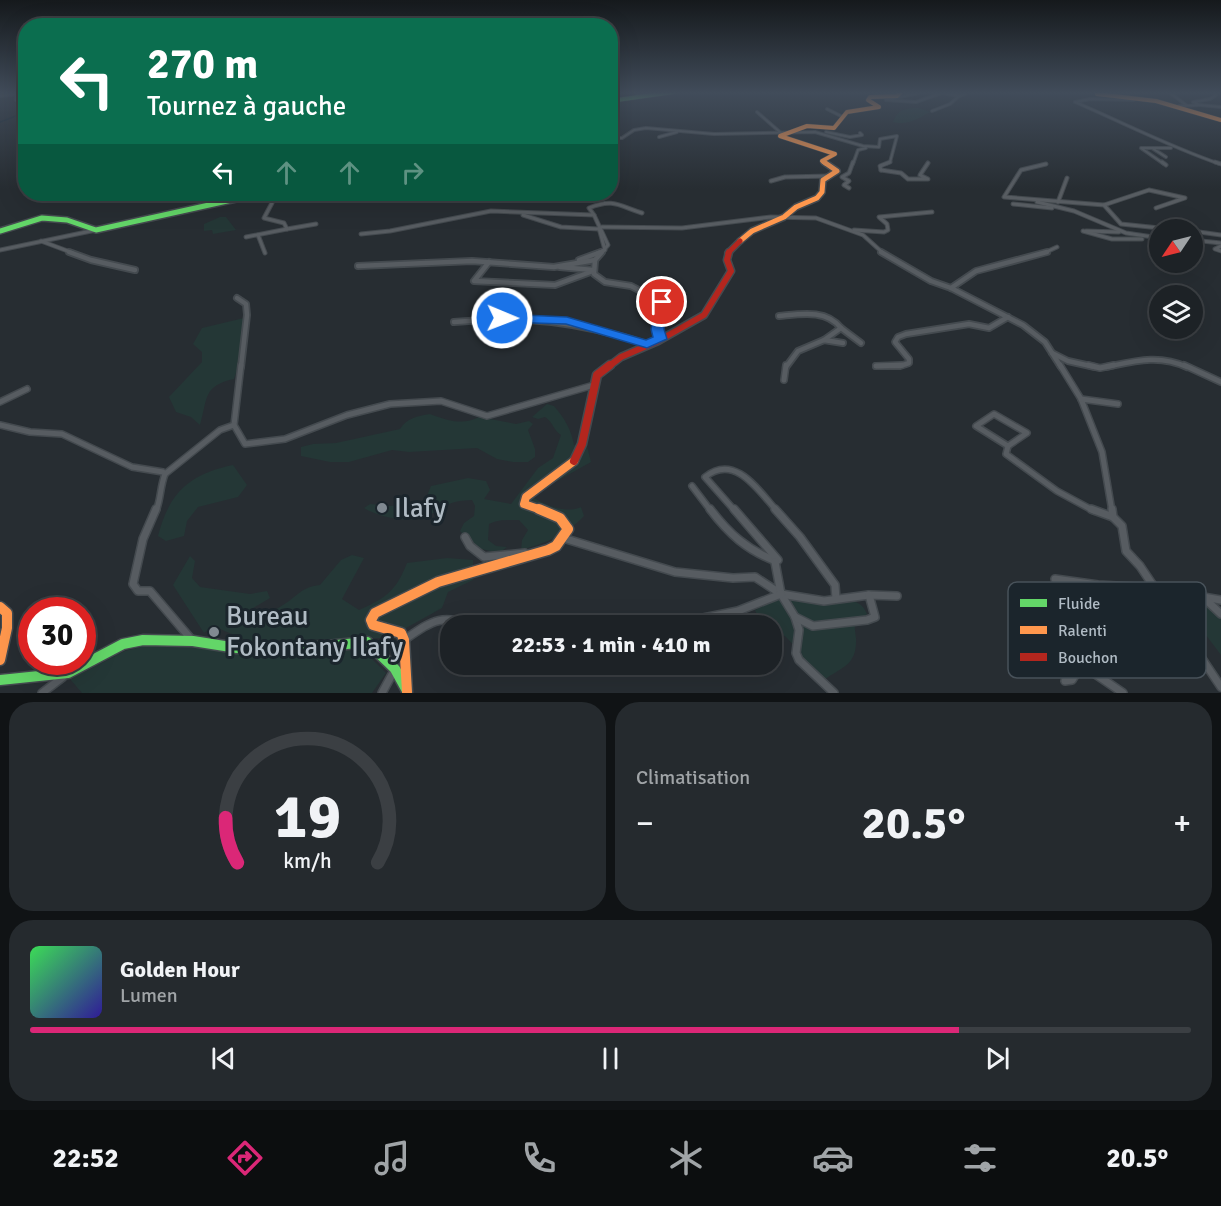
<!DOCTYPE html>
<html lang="fr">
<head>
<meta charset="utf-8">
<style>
  :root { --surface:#1d2226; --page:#252a2e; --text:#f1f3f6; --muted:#a0a4a7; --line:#3b3f43; --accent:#db2777 }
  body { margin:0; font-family:Signika,sans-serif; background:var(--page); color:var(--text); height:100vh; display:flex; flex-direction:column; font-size:22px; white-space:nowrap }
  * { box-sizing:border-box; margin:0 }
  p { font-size:20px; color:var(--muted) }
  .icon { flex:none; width:33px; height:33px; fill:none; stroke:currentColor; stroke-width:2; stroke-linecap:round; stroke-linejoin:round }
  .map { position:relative; height:693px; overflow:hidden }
  .details { display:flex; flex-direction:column; gap:9px; padding:9px; background:#101315; flex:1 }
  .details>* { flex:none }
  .hud { position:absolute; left:18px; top:18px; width:600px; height:183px; border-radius:24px; box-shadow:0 6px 24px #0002,0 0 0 2px var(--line); background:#0b6e4f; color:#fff; overflow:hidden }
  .needle { width:39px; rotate:235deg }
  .tools { position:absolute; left:1149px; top:219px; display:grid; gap:12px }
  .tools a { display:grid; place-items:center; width:54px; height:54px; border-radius:50%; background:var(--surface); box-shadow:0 6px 24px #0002,0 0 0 2px var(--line); font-size:30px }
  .speed { position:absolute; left:18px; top:597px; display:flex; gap:12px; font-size:30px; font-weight:700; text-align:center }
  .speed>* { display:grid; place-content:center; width:78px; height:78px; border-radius:50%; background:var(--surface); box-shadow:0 6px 24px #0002,0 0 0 2px var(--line); line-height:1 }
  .speed .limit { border:9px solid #d22; background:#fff; color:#111 }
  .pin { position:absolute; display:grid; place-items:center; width:51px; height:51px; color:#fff; margin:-26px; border:3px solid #fff; border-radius:50%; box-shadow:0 2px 6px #0007 }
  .me { position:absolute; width:66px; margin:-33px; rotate:91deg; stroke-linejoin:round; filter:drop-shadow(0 0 4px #0008) }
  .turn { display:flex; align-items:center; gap:21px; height:126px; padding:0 30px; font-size:27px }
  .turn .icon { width:78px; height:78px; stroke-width:2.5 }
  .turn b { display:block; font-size:42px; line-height:51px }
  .lanes { display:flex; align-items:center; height:57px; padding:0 30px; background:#0003; justify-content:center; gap:30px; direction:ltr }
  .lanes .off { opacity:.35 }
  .big { font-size:45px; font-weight:800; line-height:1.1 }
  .details .tile { flex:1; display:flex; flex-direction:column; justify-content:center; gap:9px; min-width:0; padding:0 21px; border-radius:24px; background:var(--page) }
  .details .dial { align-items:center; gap:0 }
  .dial svg { height:156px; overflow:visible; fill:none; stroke:var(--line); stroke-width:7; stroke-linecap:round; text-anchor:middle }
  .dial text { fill:var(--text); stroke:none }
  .song { display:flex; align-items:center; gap:18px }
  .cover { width:72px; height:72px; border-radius:9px; background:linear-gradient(135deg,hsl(130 70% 55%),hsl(250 70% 35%)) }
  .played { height:6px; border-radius:3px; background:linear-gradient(90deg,var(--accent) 80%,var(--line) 80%) }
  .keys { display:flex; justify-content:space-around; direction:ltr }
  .heat { display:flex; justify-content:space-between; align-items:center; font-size:33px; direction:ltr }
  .details .tiles { flex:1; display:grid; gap:9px; grid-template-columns:1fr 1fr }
  .tile:last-child { grid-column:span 2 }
  .trip { position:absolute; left:440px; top:615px; width:342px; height:60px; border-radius:24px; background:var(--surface); box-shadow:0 6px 24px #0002,0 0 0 2px var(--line); font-weight:800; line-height:60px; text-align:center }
  .tab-bar { display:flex; height:96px; justify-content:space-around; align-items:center; background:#0c0e0f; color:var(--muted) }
  .tab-bar .icon { width:42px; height:42px }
  .tab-bar .active { color:var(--accent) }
  .tab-bar b { font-size:27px; color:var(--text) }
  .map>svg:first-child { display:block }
</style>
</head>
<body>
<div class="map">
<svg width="1221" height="693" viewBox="0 0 1221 693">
  <rect width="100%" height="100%" fill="#272d32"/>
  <!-- green -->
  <g fill="#243736">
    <path d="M919,108L930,112C919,118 908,126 893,122C898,109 906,108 919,108Z"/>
    <path d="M220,217H226L236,230L213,234L212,230L204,231V224Z"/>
    <path d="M244,318L241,358L234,379C203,386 208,397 200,425L191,417L176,412L169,397L202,362V352L193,344L202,328Z"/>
    <path d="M547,404L554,406C565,419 571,429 574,445L587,446L591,462L541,490L532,497C546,505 565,514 581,507L584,516C566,535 546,543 521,550L522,540L528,530L519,520C509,520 498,519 489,524L488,540L496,546L507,547L499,553L477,548L460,531L464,523L474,516L475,506L472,500C446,501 450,506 429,515C410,524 381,518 364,508L370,504L389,506L427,504V496L431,486L468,478L486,481L490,490L484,499L511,504L538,468L553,458L561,435C553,430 553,422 545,417L538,419L532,417Z"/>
    <path d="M430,414C446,420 463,426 479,417L516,424L529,421L533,424L528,430L535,449V457L528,462H513L497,459L477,448L409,452L392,450L349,462H330L301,456V447L313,444L336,443L400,429C407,418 417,416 430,414Z"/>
    <path d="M233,465L247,485L238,497L198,507L187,521L184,536L166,541L158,536C169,493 189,474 233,465Z"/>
    <path d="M352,555L364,558L342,599L359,610C386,598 396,591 407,563L447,558L473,560V580L448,592L442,608L388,638L248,641L213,626L204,633L173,585L190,556L195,561L192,578L200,587L250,594L267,591L270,598L231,621L235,625C252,624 269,614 283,605C298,596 301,587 320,585L341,560Z"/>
    <path d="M1152,588L1203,597L1221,614V655L1181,602H1163Z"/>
    <path d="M787,598C798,600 810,603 821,603C837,604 859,593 867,614L863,618L856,619C854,626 855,631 856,638C857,665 844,666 824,680L801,659L800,652L786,637L759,619L755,610L773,601Z"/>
    <path d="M144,646L364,651L386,673L372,693H82L70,679L125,651Z"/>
  </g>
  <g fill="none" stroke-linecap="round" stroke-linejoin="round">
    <!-- stream -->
    <path stroke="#182833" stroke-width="1.5" d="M0,122L26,112"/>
    <defs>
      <g id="street-far4">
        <path d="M923,92L886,100L916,102L944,92"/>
        <path d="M1169,92L1186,105"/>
        <path d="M943,93L959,96L965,94"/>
        <path d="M17,95L16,100L26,99"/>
        <path d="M610,95L616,92"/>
        <path d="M0,96L26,93"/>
        <path d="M636,96L640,92"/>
        <path d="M1134,100L1090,99L1075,102C1124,123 1170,147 1220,164"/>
        <path d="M1200,105L1221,107"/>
        <path d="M1179,106L1200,105L1193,102L1210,99L1216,95L1212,92"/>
        <path d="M827,109L841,116"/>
        <path d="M932,111L950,104L959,96"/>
        <path d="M757,112L781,133"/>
        <path d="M826,132L850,137L862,135L860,133"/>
        <path d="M659,137L677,132"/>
        <path d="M610,138H622L634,130L646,128L714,134L815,132L863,146L879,147L880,139L897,136L890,162L886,164"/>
        <path d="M1152,148H1141L1164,164"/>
        <path d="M1166,157L1152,148H1171"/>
        <path d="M853,164L858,150L866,148"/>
      </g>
      <g id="street-far3">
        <path d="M1162,162L1166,165"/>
        <path d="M1215,162L1221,164"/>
        <path d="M1046,164L1021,170L1004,197L1104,205L1121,224L1179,230"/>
        <path d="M881,170L880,166L890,162"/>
        <path d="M881,170L901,173L908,179H928L920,175L928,163"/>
        <path d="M771,181L785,177L829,176"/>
        <path d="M849,188L844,185L849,181L842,177L849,173L853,162"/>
        <path d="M219,194V202"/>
        <path d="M271,194L272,203L264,218L284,223L287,229L316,224"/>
        <path d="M1037,202L1074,211L1126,233L1160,238"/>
        <path d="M1058,202L1067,178"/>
        <path d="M1013,204L1052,208"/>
        <path d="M1104,205L1149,190L1185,198L1156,208"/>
        <path d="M523,215L561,227L599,229"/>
        <path d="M594,215L589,208C614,198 619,206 642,213"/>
        <path d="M602,227L682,228L771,217L816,218L863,235L883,253"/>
        <path d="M854,230L884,232L888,230L887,224L879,217L932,212"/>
        <path d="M1083,231L1112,239H1142"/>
        <path d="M1086,231L1119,232"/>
        <path d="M1192,231L1221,235"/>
        <path d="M361,234L390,231L491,211L594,215L608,245L601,253"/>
        <path d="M258,235L265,253"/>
        <path d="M246,237L287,229"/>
        <path d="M1192,240L1221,243"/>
        <path d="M41,241L73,253"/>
        <path d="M1221,246L1215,249L1221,251"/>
        <path d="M0,250L96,230"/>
        <path d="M597,253L605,250L599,228"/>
        <path d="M1044,253L1057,247"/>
      </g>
      <g id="street-far2">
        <path d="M69,252L91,260L135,270"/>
        <path d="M602,252L595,260L594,274L605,282L631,286L662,302L658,329L660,339"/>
        <path d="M881,252L931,281L951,288L1023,325L1045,342L1061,367"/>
        <path d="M579,260L601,252"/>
        <path d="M489,262L474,281L555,285L593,271"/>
        <path d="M358,266L472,261L554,267L595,260"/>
        <path d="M560,267L593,270"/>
        <path d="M951,288L976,271L1047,252"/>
        <path d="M237,298L246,304L247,315L241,367"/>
        <path d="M779,316C801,314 826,309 841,328L824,340"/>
        <path d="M454,322C524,315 580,322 647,344"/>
        <path d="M841,328L861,343"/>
        <path d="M1052,353L1068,361L1095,367"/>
        <path d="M876,366H900L909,363V359L895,342L898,337L906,334L969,324L989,328L1008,317"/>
        <path d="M786,367L798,351L824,340L843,343"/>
        <path d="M1106,367C1135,361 1159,354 1187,367"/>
      </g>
      <g id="street-far1">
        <path d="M241,365L234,425L245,444L285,439L347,415L390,404L441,401L487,416L594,385"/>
        <path d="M1060,365L1081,399L1102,452L1112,511"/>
        <path d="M1088,365L1100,368L1114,365"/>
        <path d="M1184,365L1221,382"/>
        <path d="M876,366L902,365"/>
        <path d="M784,380L786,365"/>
        <path d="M1081,399L1118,404"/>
        <path d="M0,402L27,389"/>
        <path d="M994,414L1027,433L1008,446L976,426Z"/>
        <path d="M0,425L30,432L62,434L132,467L163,472L165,474C160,487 161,499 156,511"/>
        <path d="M1008,446L1006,454L1057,491L1094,511"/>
        <path d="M165,474L220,430L234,425"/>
        <path d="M692,486L711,511"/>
        <path d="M735,511L705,477C735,453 758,490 777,511"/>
      </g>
      <g id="street">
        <path d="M156,509L143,539L133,584L138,591H150L191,639"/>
        <path d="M710,509C729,534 747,550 776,561"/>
        <path d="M734,509L778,560"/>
        <path d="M775,509L800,537L835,585L836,599"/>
        <path d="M1091,509L1113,517"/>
        <path d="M1112,509L1113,517L1122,526L1126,551L1140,566L1221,687"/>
        <path d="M465,537L470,546L484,557L525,553"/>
        <path d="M563,538L675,572L733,578L755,577L781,594L824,601L869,595L897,596"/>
        <path d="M775,562L781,594L795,617L799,630L796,653L799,660L834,693"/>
        <path d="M1055,579L1098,585L1152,588L1221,600"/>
        <path d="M1203,597L1221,614"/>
        <path d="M795,617L813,626L867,620L875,617L869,595"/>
        <path d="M626,626H662"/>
        <path d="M664,626L738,611L781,594"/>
        <path d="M404,640C436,618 440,615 478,626"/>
        <path d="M1065,681L1072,680L1079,669L1085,667L1123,693"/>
        <path d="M42,693L63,677"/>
        <path d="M382,693L395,669"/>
      </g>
      <path id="fast-far2" d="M610,101L673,92"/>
      <path id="fast-far1" d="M0,231L42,218L67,220L96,230L259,194"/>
      <path id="fast" d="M0,680L68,673L123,644L143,640L193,641L237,648L297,649L367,642L395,669L406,689"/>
      <g id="slow-far3">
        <path d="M1099,92L1097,94L1156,101L1221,120"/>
        <path d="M826,164L822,161L835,154L780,136L807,126L834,128L847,112L879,107L868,100L870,97L897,96L901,92"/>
      </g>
      <path id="slow-far2" d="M740,241L752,231L784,217L796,207L817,198L822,192L823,180L837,171L824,162"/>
      <path id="slow-far1" d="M544,511L524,504L526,497L574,461"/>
      <g id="slow">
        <path d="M0,607L7,613V628L0,660"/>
        <path d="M407,692L404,640L401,633L373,625L371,620L375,613L438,582L548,550L556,546L568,529L560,518L539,509"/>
      </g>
      <path id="jam-far2" d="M728,253L740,241"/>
      <path id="jam-far1" d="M608,367L621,357L658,341L704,315L731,271L727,260L729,252"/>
      <path id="jam" d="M574,461L582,444L597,375L610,365"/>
    </defs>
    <!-- street-far4 casing -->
    <use href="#street-far4" stroke="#444a4f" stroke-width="4"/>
    <!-- street-far3 casing -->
    <use href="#street-far3" stroke="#444a4f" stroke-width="5"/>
    <!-- street-far2 casing -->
    <use href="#street-far2" stroke="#444a4f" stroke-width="8"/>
    <!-- street-far1 casing -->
    <use href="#street-far1" stroke="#444a4f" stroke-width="8"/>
    <!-- street casing -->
    <use href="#street" stroke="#444a4f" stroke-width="10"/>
    <!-- fast-far2 casing -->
    <use href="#fast-far2" stroke="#444a4f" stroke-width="5"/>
    <!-- fast-far1 casing -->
    <use href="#fast-far1" stroke="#444a4f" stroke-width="8"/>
    <!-- fast casing -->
    <use href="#fast" stroke="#444a4f" stroke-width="13"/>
    <!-- slow-far3 casing -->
    <use href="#slow-far3" stroke="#444a4f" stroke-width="5"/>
    <!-- slow-far2 casing -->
    <use href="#slow-far2" stroke="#444a4f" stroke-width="8"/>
    <!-- slow-far1 casing -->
    <use href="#slow-far1" stroke="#444a4f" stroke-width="11"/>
    <!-- slow casing -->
    <use href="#slow" stroke="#444a4f" stroke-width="13"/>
    <!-- jam-far2 casing -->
    <use href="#jam-far2" stroke="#444a4f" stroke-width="8"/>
    <!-- jam-far1 casing -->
    <use href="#jam-far1" stroke="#444a4f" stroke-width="9"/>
    <!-- jam casing -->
    <use href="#jam" stroke="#444a4f" stroke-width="11"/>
    <!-- street-far4 -->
    <use href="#street-far4" stroke="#575c61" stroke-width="2"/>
    <!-- street-far3 -->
    <use href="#street-far3" stroke="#575c61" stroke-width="3"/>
    <!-- street-far2 -->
    <use href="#street-far2" stroke="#575c61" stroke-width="4.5"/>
    <!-- street-far1 -->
    <use href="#street-far1" stroke="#575c61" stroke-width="5"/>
    <!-- street -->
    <use href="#street" stroke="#575c61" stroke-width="7"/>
    <!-- fast-far2 -->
    <use href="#fast-far2" stroke="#63d668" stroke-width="4"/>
    <!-- fast-far1 -->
    <use href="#fast-far1" stroke="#63d668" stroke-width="5"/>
    <!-- fast -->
    <use href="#fast" stroke="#63d668" stroke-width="10"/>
    <!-- slow-far3 -->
    <use href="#slow-far3" stroke="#ff974d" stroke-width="4"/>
    <!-- slow-far2 -->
    <use href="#slow-far2" stroke="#ff974d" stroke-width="5"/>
    <!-- slow-far1 -->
    <use href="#slow-far1" stroke="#ff974d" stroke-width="8"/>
    <!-- slow -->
    <use href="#slow" stroke="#ff974d" stroke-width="10"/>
    <!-- jam-far2 -->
    <use href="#jam-far2" stroke="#b3261e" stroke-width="5"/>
    <!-- jam-far1 -->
    <use href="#jam-far1" stroke="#b3261e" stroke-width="6"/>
    <!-- jam -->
    <use href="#jam" stroke="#b3261e" stroke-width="8"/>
  </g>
  <!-- sky -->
  <linearGradient id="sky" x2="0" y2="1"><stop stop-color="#15191c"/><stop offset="0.49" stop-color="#414c5a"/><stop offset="1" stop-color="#414c5a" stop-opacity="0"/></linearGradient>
  <rect width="1221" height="189" fill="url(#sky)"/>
  <!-- route -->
  <path fill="#1a73e8" stroke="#114b97" stroke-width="1.5" d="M662,299L668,302L664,329L667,339L647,348L566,324L502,322L495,318L502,314L567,317L646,340L653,337L651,329L656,302Z"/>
  <!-- markers -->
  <g fill="#808991" stroke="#1b252c" stroke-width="2">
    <circle cx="382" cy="508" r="6"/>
    <circle cx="214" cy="632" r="6"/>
  </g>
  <g text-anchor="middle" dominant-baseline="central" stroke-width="6" stroke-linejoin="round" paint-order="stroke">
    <!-- near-poi labels -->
    <g font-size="27" fill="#b0bbc4" stroke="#1b252c" text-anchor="start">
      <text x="394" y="508">Ilafy</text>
      <text x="226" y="616">Bureau<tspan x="226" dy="31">Fokontany Ilafy</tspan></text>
    </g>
  </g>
  <!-- legend -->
  <rect x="1008" y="582" width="198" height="96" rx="9" fill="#1b252c" stroke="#48525a" stroke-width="1.5"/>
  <rect x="1020" y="599" width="27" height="8" fill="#63d668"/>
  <rect x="1020" y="626" width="27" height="8" fill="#ff974d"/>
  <rect x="1020" y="653" width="27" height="8" fill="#b3261e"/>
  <g font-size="16" fill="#b0bbc4">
    <text x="1058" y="609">Fluide</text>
    <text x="1058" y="636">Ralenti</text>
    <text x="1058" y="663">Bouchon</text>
  </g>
</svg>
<div class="tools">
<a><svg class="needle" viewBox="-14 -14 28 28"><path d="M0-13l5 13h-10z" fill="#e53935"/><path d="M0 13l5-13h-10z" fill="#a0a4a7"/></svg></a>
<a><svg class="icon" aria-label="layers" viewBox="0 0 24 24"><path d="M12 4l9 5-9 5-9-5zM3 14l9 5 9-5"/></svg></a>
</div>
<div class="speed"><div class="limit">30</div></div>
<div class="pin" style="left:662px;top:302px;background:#d93025"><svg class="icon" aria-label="arrive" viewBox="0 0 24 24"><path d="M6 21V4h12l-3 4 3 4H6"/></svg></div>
<svg class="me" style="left:502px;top:318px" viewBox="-20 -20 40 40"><circle r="17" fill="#1a73e8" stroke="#fff" stroke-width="3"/><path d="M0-11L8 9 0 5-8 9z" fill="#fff"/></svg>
<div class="trip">22:53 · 1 min · 410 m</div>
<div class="hud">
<div class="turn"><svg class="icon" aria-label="left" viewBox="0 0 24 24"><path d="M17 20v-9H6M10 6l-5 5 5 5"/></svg><div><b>270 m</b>Tournez à gauche</div></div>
<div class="lanes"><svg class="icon" aria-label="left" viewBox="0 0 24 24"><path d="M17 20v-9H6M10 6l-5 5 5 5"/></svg><svg class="icon off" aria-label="ahead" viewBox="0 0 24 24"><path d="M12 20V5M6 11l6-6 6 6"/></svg><svg class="icon off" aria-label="ahead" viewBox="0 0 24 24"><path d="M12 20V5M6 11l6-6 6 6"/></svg><svg class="icon off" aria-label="right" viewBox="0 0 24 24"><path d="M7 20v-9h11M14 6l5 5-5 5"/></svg></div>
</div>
</div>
<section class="details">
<div class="tiles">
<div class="tile dial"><svg viewBox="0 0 100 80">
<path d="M14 69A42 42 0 1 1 86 69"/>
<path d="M14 69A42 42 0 0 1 8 46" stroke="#db2777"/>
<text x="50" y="56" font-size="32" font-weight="700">19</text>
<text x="50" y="72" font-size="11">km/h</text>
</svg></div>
<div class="tile"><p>Climatisation</p>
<div class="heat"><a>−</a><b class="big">20.5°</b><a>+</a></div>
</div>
<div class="tile">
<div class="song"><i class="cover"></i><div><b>Golden Hour</b><p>Lumen</p></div></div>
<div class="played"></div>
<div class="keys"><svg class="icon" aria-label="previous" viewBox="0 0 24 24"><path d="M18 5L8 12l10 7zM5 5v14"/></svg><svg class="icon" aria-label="pause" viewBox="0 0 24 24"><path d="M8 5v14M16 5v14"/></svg><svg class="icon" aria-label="next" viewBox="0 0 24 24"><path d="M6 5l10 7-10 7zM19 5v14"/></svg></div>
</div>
</div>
</section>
<nav class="tab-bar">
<b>22:52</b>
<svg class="icon active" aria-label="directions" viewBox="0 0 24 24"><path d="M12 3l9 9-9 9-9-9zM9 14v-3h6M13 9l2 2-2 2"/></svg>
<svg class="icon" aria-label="music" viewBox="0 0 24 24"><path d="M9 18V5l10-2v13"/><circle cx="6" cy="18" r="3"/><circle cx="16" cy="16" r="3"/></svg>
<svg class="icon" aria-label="phone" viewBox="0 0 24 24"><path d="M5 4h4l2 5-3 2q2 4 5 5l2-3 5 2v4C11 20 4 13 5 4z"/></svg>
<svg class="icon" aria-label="climate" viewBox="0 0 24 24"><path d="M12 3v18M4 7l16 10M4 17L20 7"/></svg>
<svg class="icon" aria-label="car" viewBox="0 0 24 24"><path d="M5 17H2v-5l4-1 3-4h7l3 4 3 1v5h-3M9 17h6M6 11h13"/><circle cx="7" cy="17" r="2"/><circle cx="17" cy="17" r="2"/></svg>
<svg class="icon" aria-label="filters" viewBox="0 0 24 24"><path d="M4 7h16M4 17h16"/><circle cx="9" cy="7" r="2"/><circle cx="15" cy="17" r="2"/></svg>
<b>20.5°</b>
</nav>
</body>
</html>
